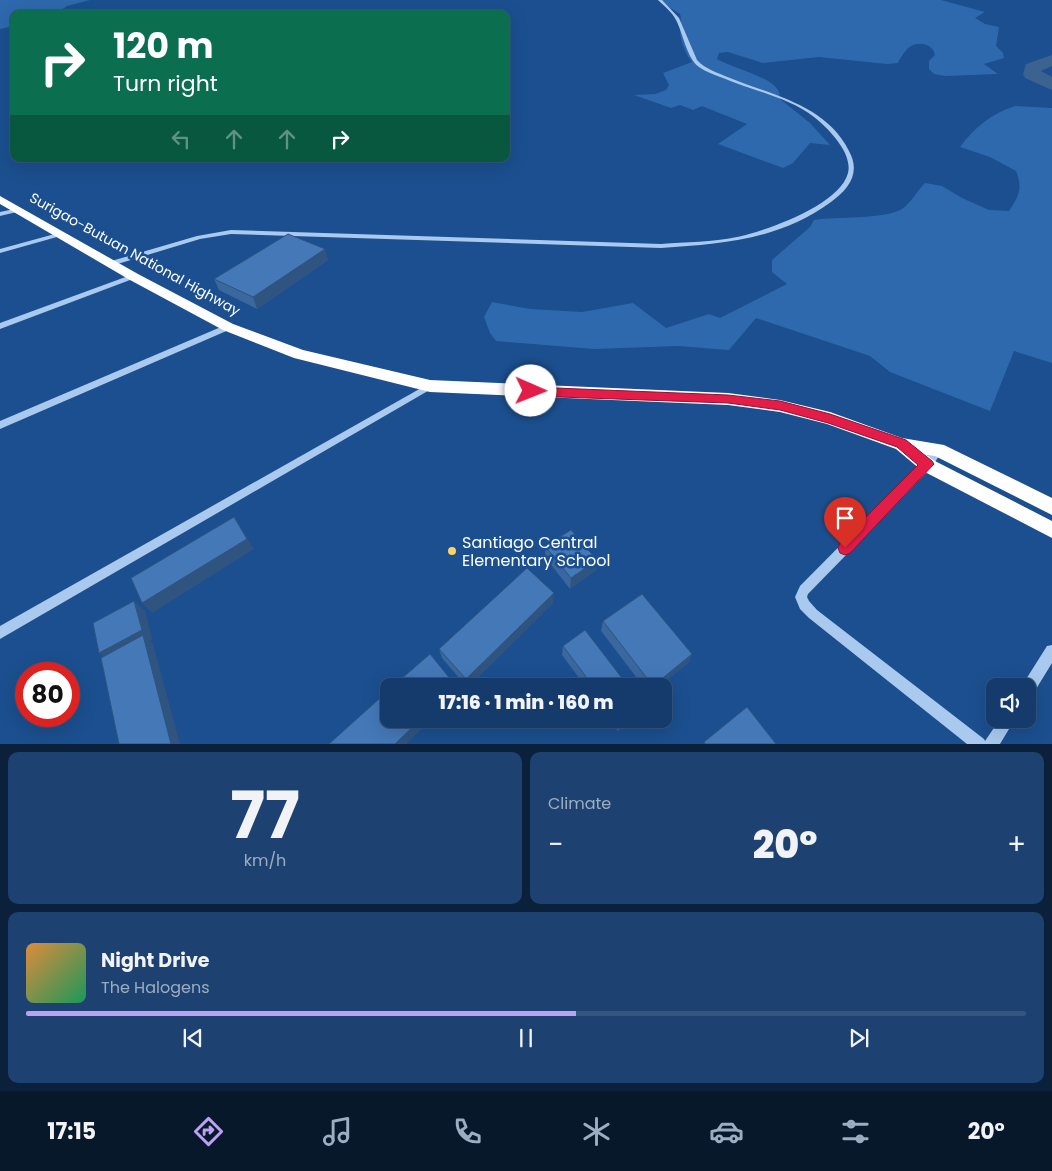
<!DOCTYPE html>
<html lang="en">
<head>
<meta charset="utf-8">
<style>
  :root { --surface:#143b6b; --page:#1d4271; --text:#f1f3f6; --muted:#9dadc1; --line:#33557e; --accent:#bca0f2 }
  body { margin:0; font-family:Poppins,sans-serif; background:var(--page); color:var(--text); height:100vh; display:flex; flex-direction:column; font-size:19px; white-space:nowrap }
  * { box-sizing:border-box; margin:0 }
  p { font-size:16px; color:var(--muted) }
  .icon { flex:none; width:28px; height:28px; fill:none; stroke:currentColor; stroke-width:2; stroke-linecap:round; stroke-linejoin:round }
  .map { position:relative; height:744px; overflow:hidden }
  .details { display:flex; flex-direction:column; gap:8px; padding:8px; background:#0b203b; flex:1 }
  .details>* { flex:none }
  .banner { position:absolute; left:10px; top:10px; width:500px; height:152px; border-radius:10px; box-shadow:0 5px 20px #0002,0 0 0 1px var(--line); background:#0b6e4f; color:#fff; overflow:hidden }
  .fabs { position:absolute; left:986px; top:678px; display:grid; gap:10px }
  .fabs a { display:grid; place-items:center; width:50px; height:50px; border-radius:10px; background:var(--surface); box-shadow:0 5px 20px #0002,0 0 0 1px var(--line); font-size:25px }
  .speed { position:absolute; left:15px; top:662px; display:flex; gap:10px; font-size:25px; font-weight:700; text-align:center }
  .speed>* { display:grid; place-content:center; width:65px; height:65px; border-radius:50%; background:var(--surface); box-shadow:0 5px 20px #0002,0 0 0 1px var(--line); line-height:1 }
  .speed .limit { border:8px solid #d22; background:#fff; color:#111 }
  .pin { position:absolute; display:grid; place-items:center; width:42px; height:42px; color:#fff; margin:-51px -21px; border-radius:50% 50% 50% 0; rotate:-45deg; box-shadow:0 0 5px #0007 }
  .pin .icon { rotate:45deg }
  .me { position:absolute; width:55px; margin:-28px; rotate:91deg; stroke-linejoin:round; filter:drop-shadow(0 0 4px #0008) }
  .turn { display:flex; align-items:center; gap:18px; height:105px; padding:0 20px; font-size:22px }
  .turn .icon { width:65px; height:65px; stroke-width:2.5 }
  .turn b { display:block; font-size:35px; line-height:42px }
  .lanes { display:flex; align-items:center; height:48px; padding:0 20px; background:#0003; justify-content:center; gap:25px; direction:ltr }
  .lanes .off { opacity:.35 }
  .big { font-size:38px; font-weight:800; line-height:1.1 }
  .details .tile { flex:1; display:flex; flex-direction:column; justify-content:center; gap:8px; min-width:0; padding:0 18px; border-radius:10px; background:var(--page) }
  .details .dial { align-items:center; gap:0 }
  .dial b { font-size:65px; line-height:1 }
  .song { display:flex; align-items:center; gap:15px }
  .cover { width:60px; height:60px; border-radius:8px; background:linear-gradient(135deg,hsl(30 70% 55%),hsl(150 70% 35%)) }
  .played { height:5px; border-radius:2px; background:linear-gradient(90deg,var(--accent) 55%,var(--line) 55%) }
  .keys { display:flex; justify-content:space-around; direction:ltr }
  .heat { display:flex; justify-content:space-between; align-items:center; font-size:28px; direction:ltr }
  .details .tiles { flex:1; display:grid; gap:8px; grid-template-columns:1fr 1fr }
  .tile:last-child { grid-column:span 2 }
  .trip { position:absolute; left:380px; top:678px; width:292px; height:50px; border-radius:10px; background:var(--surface); box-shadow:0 5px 20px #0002,0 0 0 1px var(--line); font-weight:800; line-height:50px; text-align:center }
  .menu { display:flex; height:80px; justify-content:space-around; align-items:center; background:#08182b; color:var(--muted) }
  .menu .icon { width:35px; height:35px }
  .menu .on { color:var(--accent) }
  .menu b { font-size:22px; color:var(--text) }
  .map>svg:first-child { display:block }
</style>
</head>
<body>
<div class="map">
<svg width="1052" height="744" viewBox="0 0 1052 744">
  <rect width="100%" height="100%" fill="#1b4f8f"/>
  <!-- green -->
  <g fill="#2e69ad">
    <path d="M0,0H90L67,6L55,14H14V26L0,29Z"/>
    <path d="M657,0H941L985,12L975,18L985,24L999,27L996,46L1003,53L1004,58L984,64L998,74L945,76L934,74L929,69V61L935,55C933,44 920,41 911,46C906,49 900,58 898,63L887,64L819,57L763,63L728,52L719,53L717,59C731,68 772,76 779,92C780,94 779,97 780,99L810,123L830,145L810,143L793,163L783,168L718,144L747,124L702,106L693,110L680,105L671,108L634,95L655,94L666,90L669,85L663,73L692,62C685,54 679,37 680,26C680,21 682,20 680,14Z"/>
    <path d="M1015,106L1052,108V363L1014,351L990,411L890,372L870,356L756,318L729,350L678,346L594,349L496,341L490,333L484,317L492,302L530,309L582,312L633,303L666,328L709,314L720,318L787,284L772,272V260L810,227L814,220C838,216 882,220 902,209C910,204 918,190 925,183L942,186L962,198L989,210L1009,211C1019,195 1023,189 1016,171L990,157L960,147C974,128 992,113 1015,106Z"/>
  </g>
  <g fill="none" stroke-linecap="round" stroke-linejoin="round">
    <!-- river -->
    <path fill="#3c6290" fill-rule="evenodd" d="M1052,55V66L1041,71L1052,77V90L1025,78L1023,74L1026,64Z"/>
    <!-- minor -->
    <g fill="#a9c9ee" fill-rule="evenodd">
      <path d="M658,0H662L679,18L697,60C705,69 718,73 730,78C774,96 826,105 849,151C861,173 849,189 831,202C779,240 722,244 661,248L231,234L200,239L111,266L107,264L108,262L197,236L231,230L661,244C686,242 712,242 737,237C766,231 840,205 848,173C853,153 828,128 814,117C788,97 753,91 723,78C715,75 706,72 699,67C687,59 683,33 676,20C672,12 664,6 658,0Z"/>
      <path d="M19,208L22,210L21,211L0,216V212Z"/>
      <path d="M62,232L64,233V235L0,253V249Z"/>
      <path d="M131,275H134L138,277L0,329V323Z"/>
      <path d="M228,324L232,327L231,329L0,429V421Z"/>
      <path d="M430,383L434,386L433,388L0,639V626Z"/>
      <path d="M938,446L941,447L943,450L931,468L808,594L807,597L809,601L817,610L984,739L985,741L1000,719H1015L1000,744H967L809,618L800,609L795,597L800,586L923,462L935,447Z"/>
      <path d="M1052,645V663L1033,694L1028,695V686H1022L1023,684L1047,646Z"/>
    </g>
    <!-- highway -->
    <path fill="#fff" fill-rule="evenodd" d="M0,196L138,274L233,324L303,350L430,380L728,393L780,400L830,412L902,438L944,445L1052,498V515L935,456L927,455L933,460L1052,521V538L921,470L896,449L827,424L780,412L728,405L430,392L294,358L223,330L130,280L0,204Z"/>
  </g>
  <!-- wall -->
  <g fill="#3a679d">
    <path d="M328,260L257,309L219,290L214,279Z"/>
    <path d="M545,546L597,560L596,570L570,589L545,557Z"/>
    <path d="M553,603L469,686H466L442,658L439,649Z"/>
    <path d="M603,621L692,654L688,663L659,686H643L601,631Z"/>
    <path d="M563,646L628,686H585L562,655Z"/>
    <path d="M608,719H632L618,731Z"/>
  </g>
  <!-- shaded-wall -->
  <g fill="#305480">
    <path d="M325,249L328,260L257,309L253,297Z"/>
    <path d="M234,517L254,549L152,613L142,603Z"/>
    <path d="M597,560L596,570L570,589L571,578Z"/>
    <path d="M554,593L553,603L469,686H467L466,679Z"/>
    <path d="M134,601L145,611L152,640L150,641L153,644L180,744H171L111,662L99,653Z"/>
    <path d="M692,654L688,663L659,686H653Z"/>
    <path d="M421,719H432L406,744H395Z"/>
    <path d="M626,719H632L618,731L620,724Z"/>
  </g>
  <!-- building -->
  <g fill="#4478b7" stroke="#305480">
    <path d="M288,234L325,249L253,297L214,279Z"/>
    <path d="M234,517L247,539L142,603L131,578Z"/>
    <path d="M571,530L597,560L571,578L545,546Z"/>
    <path d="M527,568L554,593L466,679L439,649Z"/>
    <path d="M642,594L692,654L653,686L603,621Z"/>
    <path d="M134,601L142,630L99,653L93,623Z"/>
    <path d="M585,630L628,686H593L563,646Z"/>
    <path d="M143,635L171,744H119L101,658Z"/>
    <path d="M430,654L456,686H393Z"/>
    <path d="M389,690V719H421L395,744H329Z"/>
    <path d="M747,707L776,744H705L704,742Z"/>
    <path d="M617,719H626L620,724Z"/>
  </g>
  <!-- route -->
  <path fill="#e11d48" stroke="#92132f" d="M531,387L728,395L780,401L830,414L906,440L932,461L934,464L850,553L845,555L840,553L838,548L840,543L918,465L897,447L828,423L780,410L728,403L531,396L525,391Z"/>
  <!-- markers -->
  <circle fill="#ffd166" stroke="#1b4f8f" stroke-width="2" cx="452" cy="551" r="5"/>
  <g text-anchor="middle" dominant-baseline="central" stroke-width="5" stroke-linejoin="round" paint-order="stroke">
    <!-- street labels -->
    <g font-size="14" fill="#fff" stroke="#1b4f8f">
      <text transform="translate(135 254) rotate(29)">Surigao-Butuan National Highway</text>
    </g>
    <!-- near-poi labels -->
    <g font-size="16" fill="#fff" stroke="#1b4f8f" text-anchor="start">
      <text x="462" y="542">Santiago Central<tspan x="462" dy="18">Elementary School</tspan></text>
    </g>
  </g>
</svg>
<div class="fabs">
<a><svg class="icon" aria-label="sound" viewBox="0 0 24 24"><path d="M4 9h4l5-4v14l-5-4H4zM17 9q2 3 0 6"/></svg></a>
</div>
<div class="speed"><div class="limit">80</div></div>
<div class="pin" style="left:845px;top:548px;background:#d93025"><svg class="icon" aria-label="arrive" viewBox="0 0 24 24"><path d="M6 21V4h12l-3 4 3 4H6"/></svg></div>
<svg class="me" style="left:531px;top:391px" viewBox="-20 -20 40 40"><circle r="19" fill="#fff"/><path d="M0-13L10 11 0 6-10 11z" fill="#e11d48"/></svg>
<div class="trip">17:16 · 1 min · 160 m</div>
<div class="banner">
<div class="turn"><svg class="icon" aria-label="right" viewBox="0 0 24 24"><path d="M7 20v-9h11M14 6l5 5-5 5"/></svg><div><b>120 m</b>Turn right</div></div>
<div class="lanes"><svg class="icon off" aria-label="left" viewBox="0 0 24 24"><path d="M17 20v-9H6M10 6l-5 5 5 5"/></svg><svg class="icon off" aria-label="ahead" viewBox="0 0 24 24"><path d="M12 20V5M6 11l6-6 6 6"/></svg><svg class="icon off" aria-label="ahead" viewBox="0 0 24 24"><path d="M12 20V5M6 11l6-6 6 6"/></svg><svg class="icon" aria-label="right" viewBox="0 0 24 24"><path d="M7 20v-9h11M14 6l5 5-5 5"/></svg></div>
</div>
</div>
<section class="details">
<div class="tiles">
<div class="tile dial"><b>77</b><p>km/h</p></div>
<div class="tile"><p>Climate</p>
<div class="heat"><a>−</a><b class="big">20°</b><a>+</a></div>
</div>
<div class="tile">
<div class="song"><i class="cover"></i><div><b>Night Drive</b><p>The Halogens</p></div></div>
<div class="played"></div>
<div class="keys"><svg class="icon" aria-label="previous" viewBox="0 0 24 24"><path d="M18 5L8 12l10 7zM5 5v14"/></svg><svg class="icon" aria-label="pause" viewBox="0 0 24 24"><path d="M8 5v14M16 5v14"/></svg><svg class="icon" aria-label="next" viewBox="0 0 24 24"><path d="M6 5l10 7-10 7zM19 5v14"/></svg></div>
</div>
</div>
</section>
<nav class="menu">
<b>17:15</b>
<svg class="icon on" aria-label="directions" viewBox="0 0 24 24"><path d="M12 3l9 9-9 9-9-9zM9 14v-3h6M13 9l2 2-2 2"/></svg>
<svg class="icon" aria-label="music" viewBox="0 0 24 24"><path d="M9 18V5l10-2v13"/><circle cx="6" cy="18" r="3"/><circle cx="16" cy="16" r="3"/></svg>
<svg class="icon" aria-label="phone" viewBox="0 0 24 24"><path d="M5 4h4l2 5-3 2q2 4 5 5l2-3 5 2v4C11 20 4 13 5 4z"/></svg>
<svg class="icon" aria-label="climate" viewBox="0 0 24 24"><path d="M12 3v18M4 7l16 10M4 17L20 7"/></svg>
<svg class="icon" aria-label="car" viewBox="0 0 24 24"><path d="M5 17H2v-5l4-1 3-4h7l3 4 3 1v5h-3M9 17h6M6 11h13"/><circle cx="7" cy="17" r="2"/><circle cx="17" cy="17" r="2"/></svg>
<svg class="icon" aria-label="filters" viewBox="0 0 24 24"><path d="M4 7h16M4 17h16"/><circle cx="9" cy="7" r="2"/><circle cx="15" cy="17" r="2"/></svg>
<b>20°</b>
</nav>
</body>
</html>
